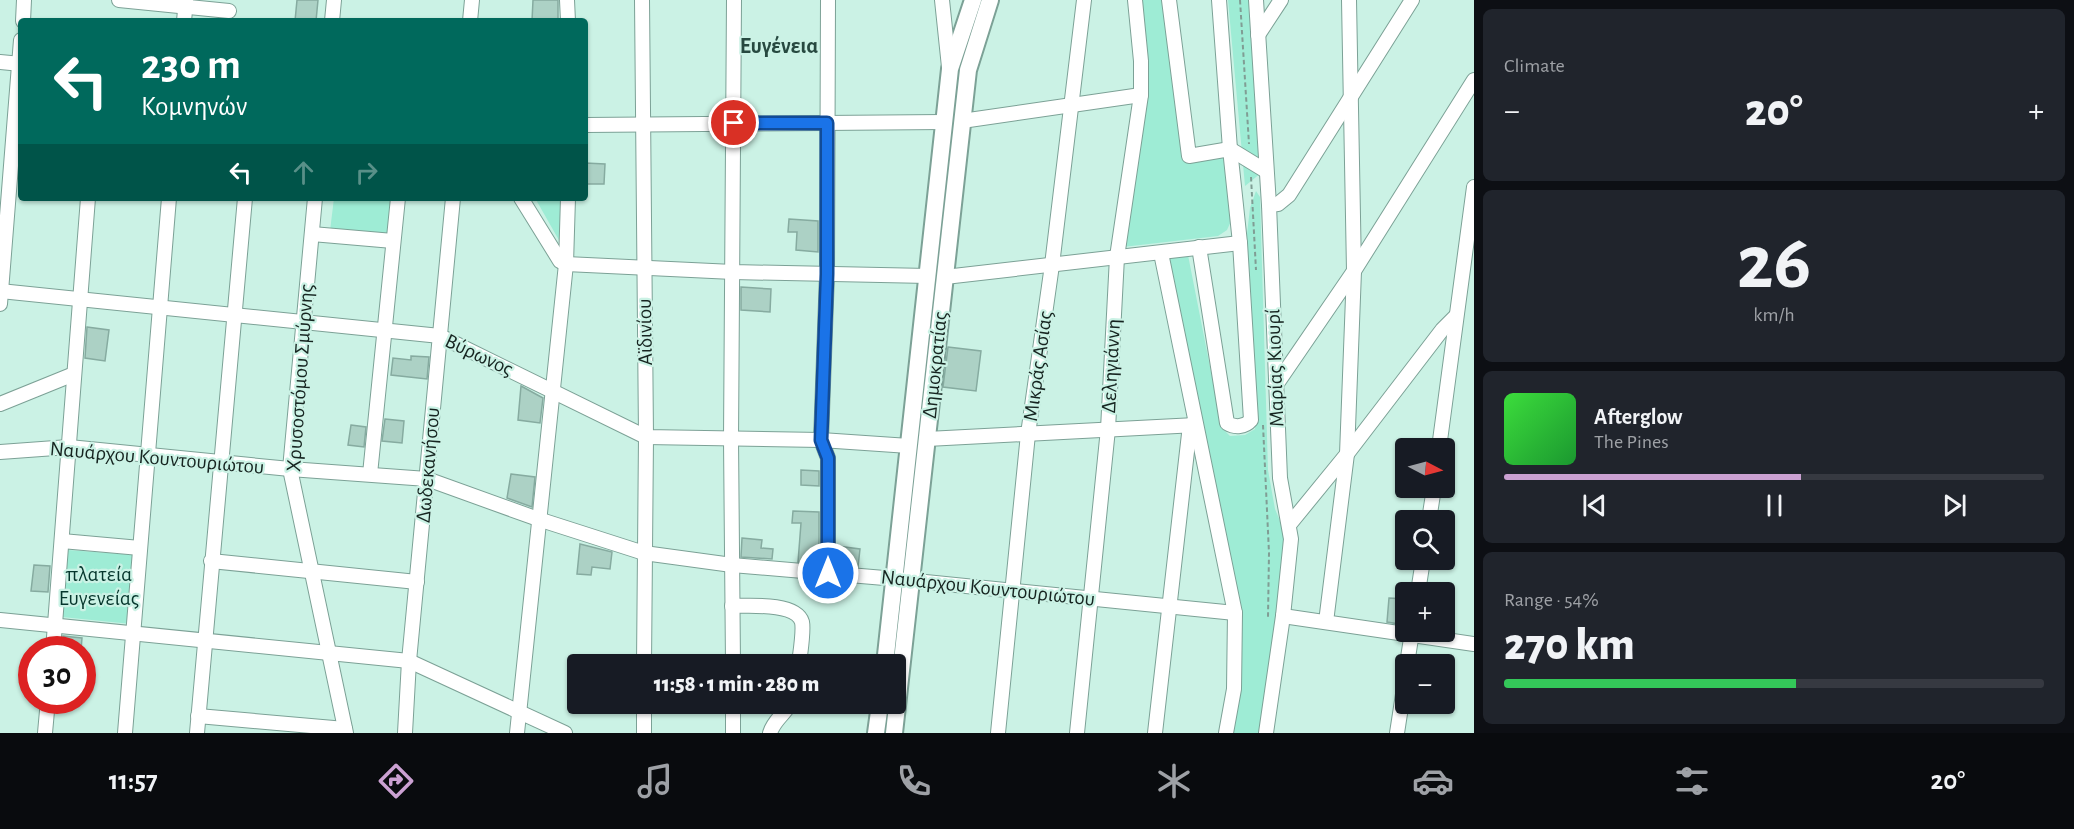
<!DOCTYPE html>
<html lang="en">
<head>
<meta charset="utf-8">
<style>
  :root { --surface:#171b24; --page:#20242c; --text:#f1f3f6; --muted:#9ea1a6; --line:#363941; --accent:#cba1d2 }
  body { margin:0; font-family:"Alegreya Sans",sans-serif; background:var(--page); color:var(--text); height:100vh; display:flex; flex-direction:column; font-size:22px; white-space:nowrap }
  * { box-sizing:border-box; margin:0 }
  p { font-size:20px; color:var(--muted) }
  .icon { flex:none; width:33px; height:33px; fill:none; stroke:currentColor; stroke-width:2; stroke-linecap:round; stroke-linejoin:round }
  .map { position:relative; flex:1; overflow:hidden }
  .panel { display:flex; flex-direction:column; gap:9px; padding:9px; background:#0d0f14; width:600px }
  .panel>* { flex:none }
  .guide { position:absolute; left:18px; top:18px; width:570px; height:183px; border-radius:6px; box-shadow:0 2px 4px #0004; background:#00695c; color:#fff; overflow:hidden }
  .needle { width:39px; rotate:96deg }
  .controls { position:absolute; left:1395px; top:438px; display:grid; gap:12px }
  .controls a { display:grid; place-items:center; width:60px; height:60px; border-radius:6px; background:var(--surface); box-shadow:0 2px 4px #0004; font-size:30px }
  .speed { position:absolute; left:18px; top:636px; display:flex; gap:12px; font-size:30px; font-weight:700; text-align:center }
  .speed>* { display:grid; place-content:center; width:78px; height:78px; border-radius:50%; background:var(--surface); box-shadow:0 2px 4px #0004; line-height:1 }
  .speed .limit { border:9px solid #d22; background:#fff; color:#111 }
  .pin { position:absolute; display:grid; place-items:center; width:51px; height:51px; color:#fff; margin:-26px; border:3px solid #fff; border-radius:50%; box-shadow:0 2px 6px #0007 }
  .me { position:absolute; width:66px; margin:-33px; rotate:0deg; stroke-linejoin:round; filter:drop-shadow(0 0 4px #0008) }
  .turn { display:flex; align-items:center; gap:21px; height:126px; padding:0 24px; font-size:27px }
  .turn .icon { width:78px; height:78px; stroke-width:2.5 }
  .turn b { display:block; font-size:42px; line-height:51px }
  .lanes { display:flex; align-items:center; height:57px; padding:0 24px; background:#0003; justify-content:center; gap:30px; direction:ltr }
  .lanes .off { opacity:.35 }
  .big { font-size:45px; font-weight:800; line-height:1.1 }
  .panel .widget { flex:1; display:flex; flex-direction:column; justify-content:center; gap:9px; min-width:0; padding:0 21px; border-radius:9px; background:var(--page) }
  .panel .dial { align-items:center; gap:0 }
  .dial b { font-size:78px; line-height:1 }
  .song { display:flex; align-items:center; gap:18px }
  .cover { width:72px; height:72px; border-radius:9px; background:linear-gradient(135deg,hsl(120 70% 55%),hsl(130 70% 35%)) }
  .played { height:6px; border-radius:3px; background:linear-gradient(90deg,var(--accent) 55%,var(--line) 55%) }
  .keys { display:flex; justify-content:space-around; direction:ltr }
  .heat { display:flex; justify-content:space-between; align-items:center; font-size:33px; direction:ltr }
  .charge { height:9px; border-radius:4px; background:linear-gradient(90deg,#34c759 54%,var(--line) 0) }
  .trip { position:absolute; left:567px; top:654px; width:339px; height:60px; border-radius:6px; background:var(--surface); box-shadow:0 2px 4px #0004; font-weight:800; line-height:60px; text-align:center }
  .tabs { display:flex; height:96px; justify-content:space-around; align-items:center; background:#090b0e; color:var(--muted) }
  .tabs .icon { width:42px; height:42px }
  .tabs .active { color:var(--accent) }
  .tabs b { font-size:27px; color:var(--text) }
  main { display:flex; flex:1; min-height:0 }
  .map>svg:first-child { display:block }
</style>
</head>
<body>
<main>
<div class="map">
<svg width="1474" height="733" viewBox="0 0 1474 733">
  <rect width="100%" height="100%" fill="#cbf2e5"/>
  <!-- green -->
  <g fill="#9eecd5">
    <path d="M1137,0H1165L1186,163L1225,154L1232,219L1227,230L1218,236L1123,247L1146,95Z"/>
    <path d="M1228,0H1249L1261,173L1245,186Z"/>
    <path d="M1256,191L1260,197L1268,470L1275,509L1285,533L1283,583L1262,733H1227L1237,630L1164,257L1188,255L1222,428L1230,436L1245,435L1255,429L1256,415L1247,234L1250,208Z"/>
    <path d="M334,198H393L389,238L330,231Z"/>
    <path d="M535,198H561L560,242Z"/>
    <path d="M68,550L135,555L131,624L62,617Z"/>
  </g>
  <!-- building -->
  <g fill="#acd1c5" stroke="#86aba0" stroke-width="1.5">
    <path d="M297,0H318L316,21H295Z"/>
    <path d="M533,0H558V21H532Z"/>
    <path d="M585,163L605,164L604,184H585Z"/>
    <path d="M789,219L818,221V252L796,250L797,232H788Z"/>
    <path d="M741,287L771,289L770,312L741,310Z"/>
    <path d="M87,327L109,330L105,361L85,358Z"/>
    <path d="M948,347L981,351L976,391L943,387Z"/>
    <path d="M411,356L429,357L427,379L391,375L393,358L411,360Z"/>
    <path d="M521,386L543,398L540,423L518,420Z"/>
    <path d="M385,419L404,421L402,443L382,441Z"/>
    <path d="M351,425L366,427L364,447L348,445Z"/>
    <path d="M801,470L819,471V486L801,485Z"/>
    <path d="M511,474L535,477L532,507L507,498Z"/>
    <path d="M793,511L819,512V563L798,562L801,523H792Z"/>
    <path d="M742,538L762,540L761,548L773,549L772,559L741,557Z"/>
    <path d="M580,544L612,552L610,569L592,567L591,575L577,574Z"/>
    <path d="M837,546L860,549L858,567L837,565Z"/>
    <path d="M34,565L50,566L48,592L31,591Z"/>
    <path d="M1389,598L1406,599V625L1387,622Z"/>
    <path d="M63,636L82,638L81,650H62Z"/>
  </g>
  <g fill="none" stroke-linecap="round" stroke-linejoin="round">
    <defs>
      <g id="minor">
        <path d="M119,0L229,11"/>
        <path d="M567,0L568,21"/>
        <path d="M642,0L646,437L644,664"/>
        <path d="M942,0L949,67"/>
        <path d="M1169,0L1189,156L1230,149L1266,171"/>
        <path d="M1256,0L1269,205L1280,478L1291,539L1283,616L1266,733"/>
        <path d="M23,21L24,0"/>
        <path d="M184,21L186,0"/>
        <path d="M332,21L334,0"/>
        <path d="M470,21L472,0"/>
        <path d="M1258,35L1281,0"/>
        <path d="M0,62L21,64"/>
        <path d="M962,121L1141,95"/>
        <path d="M585,125L944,122"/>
        <path d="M315,198L290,469L346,733"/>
        <path d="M521,198L560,261L566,264L733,272L928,276"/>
        <path d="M1269,205L1278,204L1289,195L1412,0"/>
        <path d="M312,234L393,241"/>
        <path d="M1199,247L1227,423C1235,428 1245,427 1251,420L1240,243L1230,149L1219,0"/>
        <path d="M1161,253L1235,613L1234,689L1226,733"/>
        <path d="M945,277L1240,243"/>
        <path d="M0,291L440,336L646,437L821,440L909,446"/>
        <path d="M0,304L21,40"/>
        <path d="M1276,385L1354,271L1474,80"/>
        <path d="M0,404L74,374"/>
        <path d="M927,439L1196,425"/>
        <path d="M1439,448L1474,187"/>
        <path d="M0,452L69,447L290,469L427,479L538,519L644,553L732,565L896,579L1235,613"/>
        <path d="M370,474L398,198"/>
        <path d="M1429,520L1434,488"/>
        <path d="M1289,525L1347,454L1442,330L1456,316"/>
        <path d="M62,541L140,548"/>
        <path d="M211,561L417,582"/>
        <path d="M828,573V458L821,440L827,274L828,0"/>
        <path d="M1418,592L1423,560"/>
        <path d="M732,606C748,606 796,602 802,622C804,631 800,654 799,664"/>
        <path d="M1283,616L1474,644"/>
        <path d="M0,620L409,661L565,733"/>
        <path d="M1326,622L1347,454L1354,271L1349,0"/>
        <path d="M53,650L88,198"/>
        <path d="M733,664L731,439L734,0"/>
        <path d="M1407,664L1412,632"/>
        <path d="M733,704V733"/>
        <path d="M198,716L345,729"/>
        <path d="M45,733L48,700"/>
        <path d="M125,733L169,198"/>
        <path d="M197,733L245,198"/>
        <path d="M405,733L409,661L453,198"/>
        <path d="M517,733L566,264L568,198"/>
        <path d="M644,733V704"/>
        <path d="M770,733C774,720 783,716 790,704"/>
        <path d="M998,733L1028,434L1052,265L1084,0"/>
        <path d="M1077,733L1108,429L1117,257L1141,95V61L1135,0"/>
        <path d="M1155,733L1190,425"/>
        <path d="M1397,733L1406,675"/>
      </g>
      <g id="major">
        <path d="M885,664L950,69L973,0"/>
        <path d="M876,733L880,704"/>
        <path d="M894,733L968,70L990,0"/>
      </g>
    </defs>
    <!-- minor casing -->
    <use href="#minor" stroke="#7ca196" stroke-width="16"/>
    <!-- major casing -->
    <use href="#major" stroke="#7ca196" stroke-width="20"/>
    <!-- path -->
    <g stroke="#809d94" stroke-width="2" stroke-dasharray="4.5 3" stroke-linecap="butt">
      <path d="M1240,0L1249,144"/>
      <path d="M1251,177L1256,270"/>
      <path d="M1263,425L1269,553L1268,617"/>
    </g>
    <!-- minor -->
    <use href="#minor" stroke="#fff" stroke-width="14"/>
    <!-- major -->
    <use href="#major" stroke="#fff" stroke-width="16"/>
  </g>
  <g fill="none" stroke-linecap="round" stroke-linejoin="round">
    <defs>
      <path id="route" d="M734,123H827V274L821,440L828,458V573"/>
    </defs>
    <!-- route casing -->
    <use href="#route" stroke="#114b97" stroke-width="15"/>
    <!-- route -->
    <use href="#route" stroke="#1a73e8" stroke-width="10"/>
  </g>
  <g text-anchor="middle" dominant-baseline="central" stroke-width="4.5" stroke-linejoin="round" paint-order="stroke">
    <!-- street labels -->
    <g font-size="21" fill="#162420" stroke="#cbf2e5">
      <text transform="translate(645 332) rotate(-91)">Αϊδινίου</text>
      <text transform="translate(479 355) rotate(25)">Βύρωνος</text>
      <text transform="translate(935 365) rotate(-84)">Δημοκρατίας</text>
      <text transform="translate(1038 366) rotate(-82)">Μικράς Ασίας</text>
      <text transform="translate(1111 366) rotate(-87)">Δεληγιάννη</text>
      <text transform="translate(1275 368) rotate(-92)">Μαρίας Κιουρί</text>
      <text transform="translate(300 378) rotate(-86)">Χρυσοστόμου Σμύρνης</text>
      <text transform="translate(157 458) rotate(5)">Ναυάρχου Κουντουριώτου</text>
      <text transform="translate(428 465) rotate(-85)">Δωδεκανήσου</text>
      <text transform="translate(988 588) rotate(6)">Ναυάρχου Κουντουριώτου</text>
    </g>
    <!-- park labels -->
    <g font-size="21" fill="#05362c" stroke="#cbf2e5">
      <text x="99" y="574">πλατεία<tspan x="99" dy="24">Ευγενείας</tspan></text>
    </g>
    <!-- neighbourhood labels -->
    <g font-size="22" font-weight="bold" fill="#274940" stroke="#cbf2e5">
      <text x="779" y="46">Ευγένεια</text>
    </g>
  </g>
</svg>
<div class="controls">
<a><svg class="needle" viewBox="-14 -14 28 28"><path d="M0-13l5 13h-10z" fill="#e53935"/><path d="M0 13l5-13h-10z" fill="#9ea1a6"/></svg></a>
<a><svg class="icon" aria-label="search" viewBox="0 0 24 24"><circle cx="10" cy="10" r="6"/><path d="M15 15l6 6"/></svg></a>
<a>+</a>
<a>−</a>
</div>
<div class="speed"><div class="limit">30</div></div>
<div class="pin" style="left:734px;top:123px;background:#d93025"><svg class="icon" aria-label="arrive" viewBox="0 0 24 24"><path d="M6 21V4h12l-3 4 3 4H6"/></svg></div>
<svg class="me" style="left:828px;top:573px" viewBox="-20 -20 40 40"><circle r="17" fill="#1a73e8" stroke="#fff" stroke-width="3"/><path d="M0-11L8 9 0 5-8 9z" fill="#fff"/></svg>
<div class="trip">11:58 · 1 min · 280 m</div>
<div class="guide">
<div class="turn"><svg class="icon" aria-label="left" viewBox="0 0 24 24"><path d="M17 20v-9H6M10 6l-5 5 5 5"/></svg><div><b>230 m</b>Κομνηνών</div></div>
<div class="lanes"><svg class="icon" aria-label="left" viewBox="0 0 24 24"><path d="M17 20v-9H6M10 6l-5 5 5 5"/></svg><svg class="icon off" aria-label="ahead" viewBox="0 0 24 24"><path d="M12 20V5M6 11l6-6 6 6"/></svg><svg class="icon off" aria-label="right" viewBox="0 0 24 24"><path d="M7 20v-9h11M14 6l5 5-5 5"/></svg></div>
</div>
</div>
<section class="panel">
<div class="widget"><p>Climate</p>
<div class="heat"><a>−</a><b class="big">20°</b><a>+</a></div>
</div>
<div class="widget dial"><b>26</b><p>km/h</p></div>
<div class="widget">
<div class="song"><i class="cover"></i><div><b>Afterglow</b><p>The Pines</p></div></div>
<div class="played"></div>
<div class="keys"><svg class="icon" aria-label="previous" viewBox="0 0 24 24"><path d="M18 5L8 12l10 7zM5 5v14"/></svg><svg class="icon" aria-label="pause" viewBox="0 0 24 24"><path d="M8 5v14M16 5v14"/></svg><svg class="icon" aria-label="next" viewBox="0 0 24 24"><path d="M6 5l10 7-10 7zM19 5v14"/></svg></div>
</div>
<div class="widget"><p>Range · 54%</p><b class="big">270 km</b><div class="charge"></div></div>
</section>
</main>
<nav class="tabs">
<b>11:57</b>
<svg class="icon active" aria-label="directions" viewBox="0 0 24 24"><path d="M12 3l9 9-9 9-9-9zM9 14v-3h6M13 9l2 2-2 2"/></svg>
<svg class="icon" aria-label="music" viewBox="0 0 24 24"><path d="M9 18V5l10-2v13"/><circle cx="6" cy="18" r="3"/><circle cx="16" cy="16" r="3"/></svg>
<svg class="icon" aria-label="phone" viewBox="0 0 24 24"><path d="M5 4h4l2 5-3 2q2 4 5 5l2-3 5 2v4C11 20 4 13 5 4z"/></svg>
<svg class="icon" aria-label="climate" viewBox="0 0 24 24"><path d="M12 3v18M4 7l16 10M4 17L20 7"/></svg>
<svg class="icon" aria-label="car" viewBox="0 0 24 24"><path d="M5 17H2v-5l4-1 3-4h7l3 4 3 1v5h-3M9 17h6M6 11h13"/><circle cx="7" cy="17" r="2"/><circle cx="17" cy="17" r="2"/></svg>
<svg class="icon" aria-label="filters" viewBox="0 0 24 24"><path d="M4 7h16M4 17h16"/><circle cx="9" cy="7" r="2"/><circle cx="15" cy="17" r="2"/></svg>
<b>20°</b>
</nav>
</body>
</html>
